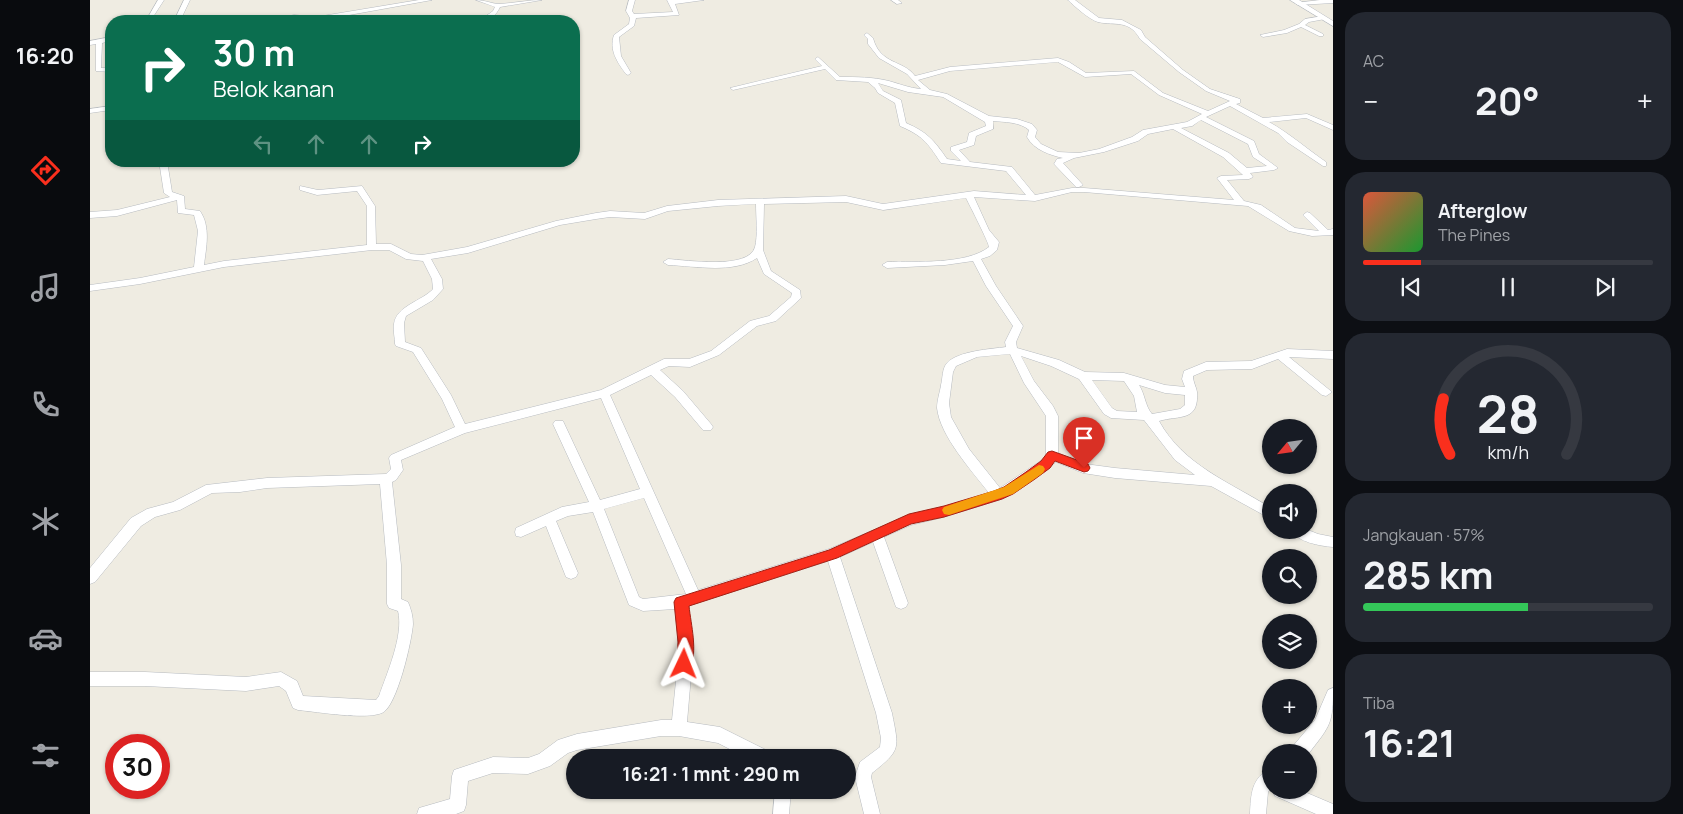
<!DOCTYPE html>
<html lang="id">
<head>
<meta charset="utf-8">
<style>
  :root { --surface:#171b24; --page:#242831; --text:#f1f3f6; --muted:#9ea1a6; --line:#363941; --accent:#fa2f1d }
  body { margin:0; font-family:Manrope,sans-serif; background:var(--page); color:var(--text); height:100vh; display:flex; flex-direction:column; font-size:19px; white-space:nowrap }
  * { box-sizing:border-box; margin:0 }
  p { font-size:16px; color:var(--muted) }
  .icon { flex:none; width:28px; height:28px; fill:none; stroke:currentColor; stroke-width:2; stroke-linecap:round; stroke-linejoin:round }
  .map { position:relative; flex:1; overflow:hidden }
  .side { display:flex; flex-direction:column; gap:12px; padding:12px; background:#0d0f14; width:350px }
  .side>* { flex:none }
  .hud { position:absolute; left:15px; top:15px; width:475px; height:152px; border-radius:20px; box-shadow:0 1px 4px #0004; background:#0b6e4f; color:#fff; overflow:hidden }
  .needle { width:32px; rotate:241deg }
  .tools { position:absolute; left:1172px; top:419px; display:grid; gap:10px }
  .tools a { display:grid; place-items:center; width:55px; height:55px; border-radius:50%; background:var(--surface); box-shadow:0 1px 4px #0004; font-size:25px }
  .speed { position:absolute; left:15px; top:734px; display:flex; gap:10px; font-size:25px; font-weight:700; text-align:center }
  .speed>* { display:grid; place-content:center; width:65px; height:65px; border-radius:50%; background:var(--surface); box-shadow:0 1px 4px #0004; line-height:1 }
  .speed .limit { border:8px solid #d22; background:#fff; color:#111 }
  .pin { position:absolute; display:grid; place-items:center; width:42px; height:42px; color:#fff; margin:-51px -21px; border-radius:50% 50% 50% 0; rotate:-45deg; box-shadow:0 0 5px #0007 }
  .pin .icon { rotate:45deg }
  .me { position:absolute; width:55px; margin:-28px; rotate:2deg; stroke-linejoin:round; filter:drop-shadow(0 0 4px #0008) }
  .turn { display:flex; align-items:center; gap:18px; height:105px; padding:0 25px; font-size:22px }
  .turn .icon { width:65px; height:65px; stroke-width:2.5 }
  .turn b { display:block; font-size:35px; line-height:42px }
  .lanes { display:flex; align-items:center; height:48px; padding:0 25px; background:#0003; justify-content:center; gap:25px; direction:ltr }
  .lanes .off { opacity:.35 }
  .big { font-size:38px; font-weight:700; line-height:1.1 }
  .side .tile { flex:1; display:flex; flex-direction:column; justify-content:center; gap:8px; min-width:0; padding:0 18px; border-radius:20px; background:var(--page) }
  .side .dial { align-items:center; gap:0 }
  .dial svg { height:130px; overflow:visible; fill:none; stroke:var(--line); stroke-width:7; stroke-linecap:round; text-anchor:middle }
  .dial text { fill:var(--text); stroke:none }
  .song { display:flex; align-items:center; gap:15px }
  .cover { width:60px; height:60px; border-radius:8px; background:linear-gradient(135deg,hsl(10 70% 55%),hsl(130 70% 35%)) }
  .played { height:5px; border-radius:2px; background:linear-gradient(90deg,var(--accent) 20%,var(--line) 20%) }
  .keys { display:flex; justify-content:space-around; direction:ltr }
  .heat { display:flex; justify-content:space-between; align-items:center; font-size:28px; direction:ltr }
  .charge { height:8px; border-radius:4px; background:linear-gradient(90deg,#34c759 57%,var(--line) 0) }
  .trip { position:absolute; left:476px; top:749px; width:290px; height:50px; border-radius:25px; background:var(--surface); box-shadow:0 1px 4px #0004; font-weight:700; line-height:50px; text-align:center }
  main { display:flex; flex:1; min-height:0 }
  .menu { display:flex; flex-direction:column; width:90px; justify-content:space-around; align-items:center; background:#090b0e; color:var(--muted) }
  .menu .icon { width:35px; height:35px }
  .menu .current { color:var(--accent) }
  .menu b { font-size:22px; color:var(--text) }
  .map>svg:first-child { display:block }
</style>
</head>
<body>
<main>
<nav class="menu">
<b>16:20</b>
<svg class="icon current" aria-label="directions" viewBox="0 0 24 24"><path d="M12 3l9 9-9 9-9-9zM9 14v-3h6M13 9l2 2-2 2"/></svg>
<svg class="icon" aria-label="music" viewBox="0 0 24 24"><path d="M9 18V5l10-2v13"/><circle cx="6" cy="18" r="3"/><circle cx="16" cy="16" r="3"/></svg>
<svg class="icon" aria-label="phone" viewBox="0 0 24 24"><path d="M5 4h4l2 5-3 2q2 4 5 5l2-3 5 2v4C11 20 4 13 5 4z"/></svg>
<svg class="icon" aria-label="climate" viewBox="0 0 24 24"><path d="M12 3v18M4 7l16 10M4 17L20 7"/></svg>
<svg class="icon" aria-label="car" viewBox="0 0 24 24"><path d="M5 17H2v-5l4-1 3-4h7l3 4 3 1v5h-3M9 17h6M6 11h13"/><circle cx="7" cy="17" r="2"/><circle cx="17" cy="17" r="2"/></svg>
<svg class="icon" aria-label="filters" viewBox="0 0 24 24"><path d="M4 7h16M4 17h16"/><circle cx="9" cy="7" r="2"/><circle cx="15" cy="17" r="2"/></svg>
</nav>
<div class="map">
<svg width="1243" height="814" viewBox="0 0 1243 814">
  <rect width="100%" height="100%" fill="#efece2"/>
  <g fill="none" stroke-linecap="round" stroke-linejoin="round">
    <defs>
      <g id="street">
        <path d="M68,0H74L63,17L74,21L57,19Z"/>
        <path d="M94,0H100L91,19L136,17L147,21H84Z"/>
        <path d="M329,0H342L226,21L204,19L173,21L204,15L226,17Z"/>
        <path d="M386,0C395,0 402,4 410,4C424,3 438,0 452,0L410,7C406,16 398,22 389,21L403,11L405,7Z"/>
        <path d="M539,0H545L542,11L544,14L583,12L577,0H614L585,4L589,15L546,18L544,26L529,37L531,56L541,73L538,75L536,74C527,62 519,50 524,35L539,24L540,18L536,11Z"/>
        <path d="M801,0H808L812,3L807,4Z"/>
        <path d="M978,0H985L1009,18L1032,20L1051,30L1055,37L1093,70L1120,89L1150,99V103L1146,104L1173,118L1217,114L1243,125V130L1216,118L1179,122C1199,133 1217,149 1236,162V166H1233L1197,142L1188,133L1140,106L1116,117L1164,141L1169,154L1188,168L1184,170L1160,173L1163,177L1159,179L1137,180L1154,201L1171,205L1205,228L1229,231L1213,215L1217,212L1220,213L1238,230L1243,229V235L1222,236L1199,231L1158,206L994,192H982L945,201L884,197L899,230L909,242L907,250L900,256L891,259L906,286L933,326L926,342L927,348L969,360L995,372L1034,373L1075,385L1095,387L1092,379L1094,371L1116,362L1161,361L1197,349L1243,351V359L1199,357L1242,392L1236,396L1232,395L1188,359L1162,369L1117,370L1103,376C1103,382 1106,386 1107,392C1109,422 1090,415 1069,421C1093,465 1141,483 1181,508V519L1121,486L1025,478L993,473L966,462L929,489L912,499L854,517L821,525L794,537L818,603L816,607L811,609L806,607L783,542L750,557L802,713C809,749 811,750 782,773L781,777L790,814H774L765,777L770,762L790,747L791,738L786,713L738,561L598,606L603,652L597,722L630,727L680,752L682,758H657L628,743L589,736H571L487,750L478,753L460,766L438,774L403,773L378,781L376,805L374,811L366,814H327L329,808L360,799L362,776L364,770L403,757L438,758L449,754L468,740L487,734L571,720H582L589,652L585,609L553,611L539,605L503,512L478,516L466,521L488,573L486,577L481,579L476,577L456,526L431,537L426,536L425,532L426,528L472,507L499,502L463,424L465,421H473L510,500L550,489L511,398L375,433L311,460L313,470L306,480L302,482L311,565V599L318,602C321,609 323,616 323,624C322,640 307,707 292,713C275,720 229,712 208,710L203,708L196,691L189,686L156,691L55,686H0V672H55L156,677L191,672L207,681L213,696L286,700L289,696C297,673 314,635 308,611L299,608L297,604V565L290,484L177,488L150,492L122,493L90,510L65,517L51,526L5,582L0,584V568L41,518L57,509L83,502L116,485L177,478L296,474L301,469L299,458L301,455L365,427L352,399L323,352L306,346L305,344C305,338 303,331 304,324C306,306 332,301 343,289L342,279L333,261L316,259L299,250H282L134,267L50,284L0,291V285L50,278L104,267L108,231L104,215L88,213L87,200L27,216L0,218V212L27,210L80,197L74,193L69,161H77L82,192L94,196L95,209L110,211C121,227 116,248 114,265L134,261L277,245V206L267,191L227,195L210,190V186L228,190L272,186L285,206L286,244H301L321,254L332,255L377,247L466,221L506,213L520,211L554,213L577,206L628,200L756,196L793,204L884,191L936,195L916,171L851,163C837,142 833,136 810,126L805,103L788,93L785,88L778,82L746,80L735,69L643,90L640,88L732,66L725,59L728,57L750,77C766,77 783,77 799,81C810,84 819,88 831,89L817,74L789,58L778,44V39L774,35L777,33L783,38C790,65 814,60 825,76L860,67L968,58L979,62L996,73L1044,71L1073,93L1118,111L1140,101L1116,91L1089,72L1050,39C1039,19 1025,26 1008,22C1000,20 984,6 978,0ZM968,62L995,77L1041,74L1069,95L1112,114L1097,122L1053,130L1042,137L1009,149L989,153L968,152L951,144L945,137L947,130L942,124L927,119L899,116L857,94L840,90L828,80L860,71ZM788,83L818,92L853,97L895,122L896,126L879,133L877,142L861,147V151L871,161L857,159C844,140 837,132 816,123L811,100L793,91ZM1111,120L1158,144L1163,157L1177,166L1157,168L1139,153L1091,128L1102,126ZM903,121C914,122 930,122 939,130L937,137C944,150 960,155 973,158L967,159L964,164L986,187H989L993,185L973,163L984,158L1014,152L1048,141L1058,134L1083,129L1133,157L1153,175L1131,176L1127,178L1144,200L994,188H982L945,195L922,167L880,162L869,150L884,145L886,136L903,129ZM876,198C880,206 899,243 899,247C876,265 826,261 797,262L792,265L797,268L855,265L883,261L896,286L923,326L915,342L916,347C901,349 868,351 857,363C852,369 853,377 851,385C850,392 847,400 847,408C850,436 882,471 899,493L854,507L819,515L739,549L608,590L520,395L561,375L585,397L613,430H621L623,427L621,424L593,391L570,370L579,366L600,367L629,355L667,326L686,321L711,298L710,290L681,271L673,250L674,204L756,202L793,210ZM666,204C666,216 668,236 665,247C659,270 596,260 578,259L573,262L578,265C606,266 643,274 667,258L674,274L702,293L701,297L679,316L660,321L621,351L599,359H574L511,390L375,424L361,395L331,348L315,342L314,323L316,316L343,300L353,289L352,279L341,259L378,253L470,225L506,219L520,217L555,219L578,211L628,206ZM920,354L934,383L956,416V455L955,458L910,488L879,449L861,417L859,403L863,372L866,366L887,357ZM931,356L961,366L989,379L1014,414L1021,418L1054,420L1085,460L1105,475L1025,468L995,464L968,453V416L963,406L944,381ZM1002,380L1034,381L1044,396L1047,412L1027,411L1022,408ZM1049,385L1075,393L1095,395V405L1090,409L1062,414C1055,406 1055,394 1049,385ZM554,498L596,594L553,599L549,597L514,509Z"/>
        <path d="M1230,0H1243V3L1208,5L1205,3Z"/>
        <path d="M1233,16L1236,18L1235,19L1219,22L1215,25L1233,34V36H1229L1211,27L1197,33L1173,37L1170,35L1194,30L1209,24L1215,19Z"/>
        <path d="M21,37V41L12,43L11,68H21V72L6,71V44L0,45V41Z"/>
        <path d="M21,106V110L0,113V109Z"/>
        <path d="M1201,530H1218L1228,534L1243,537V547C1230,546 1207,542 1201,530Z"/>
        <path d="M1243,688C1243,723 1241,725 1219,753L1201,752L1203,746L1225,720L1238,690Z"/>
        <path d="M1181,769V788L1178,792L1176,814H1160C1161,795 1161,777 1181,769Z"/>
        <path d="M685,790H701L699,814H683Z"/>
        <path d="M1183,790H1210L1243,804V814H1226L1185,796Z"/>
      </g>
      <path id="secondary" d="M1200,0H1209L1243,21V26Z"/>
    </defs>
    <!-- street casing -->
    <use href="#street" stroke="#b7bbc0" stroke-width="1"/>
    <!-- secondary casing -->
    <use href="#secondary" stroke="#b8bcc2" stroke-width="1"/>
    <!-- street -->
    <use href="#street" fill="#fff" fill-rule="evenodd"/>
    <!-- secondary -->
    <use href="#secondary" fill="#fff" fill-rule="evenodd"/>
  </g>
  <!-- route -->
  <path fill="#fa2f1d" stroke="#a21f13" d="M962,451L998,464L1000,468L998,471L994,472L965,461L960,468L945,479L923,494L912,499L854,517L821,524L747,558L599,606C601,625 608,651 600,669L594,672L589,669L587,664L588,642L584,602L586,598L739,550L819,514L854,506L904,491L914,487L936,472L951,461L958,452Z"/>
  <!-- slow -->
  <path fill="#f59e0b" d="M949,465L953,466L955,469L953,473L923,494L859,515L854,514L852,510L854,507L914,487Z"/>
</svg>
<div class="tools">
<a><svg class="needle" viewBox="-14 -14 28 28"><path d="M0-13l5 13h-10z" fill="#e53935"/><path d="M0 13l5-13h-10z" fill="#9ea1a6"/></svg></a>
<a><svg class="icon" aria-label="sound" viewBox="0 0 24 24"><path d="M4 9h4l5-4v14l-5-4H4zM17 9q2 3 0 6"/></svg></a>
<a><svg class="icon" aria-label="search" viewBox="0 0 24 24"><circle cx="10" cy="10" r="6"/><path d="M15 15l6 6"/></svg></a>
<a><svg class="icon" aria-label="layers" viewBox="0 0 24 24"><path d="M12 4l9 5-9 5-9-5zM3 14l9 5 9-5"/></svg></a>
<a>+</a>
<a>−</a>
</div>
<div class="speed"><div class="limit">30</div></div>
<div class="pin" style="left:994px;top:468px;background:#d93025"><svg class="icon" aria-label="arrive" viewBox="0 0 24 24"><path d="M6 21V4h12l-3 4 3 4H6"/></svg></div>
<svg class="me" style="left:594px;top:664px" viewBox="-20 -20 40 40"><path d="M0-17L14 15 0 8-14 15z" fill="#fa2f1d" stroke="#fff" stroke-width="4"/></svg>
<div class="trip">16:21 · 1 mnt · 290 m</div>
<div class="hud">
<div class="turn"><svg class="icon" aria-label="right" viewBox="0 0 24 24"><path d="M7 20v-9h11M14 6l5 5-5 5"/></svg><div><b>30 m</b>Belok kanan</div></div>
<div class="lanes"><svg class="icon off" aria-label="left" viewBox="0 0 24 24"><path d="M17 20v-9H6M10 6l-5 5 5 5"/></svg><svg class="icon off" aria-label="ahead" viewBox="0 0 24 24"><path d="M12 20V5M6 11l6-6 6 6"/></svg><svg class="icon off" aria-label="ahead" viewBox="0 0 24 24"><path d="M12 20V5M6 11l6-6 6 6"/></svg><svg class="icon" aria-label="right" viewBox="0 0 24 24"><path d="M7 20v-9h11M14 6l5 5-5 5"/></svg></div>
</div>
</div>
<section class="side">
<div class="tile"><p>AC</p>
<div class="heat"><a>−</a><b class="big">20°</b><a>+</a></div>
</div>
<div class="tile">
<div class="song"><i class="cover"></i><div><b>Afterglow</b><p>The Pines</p></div></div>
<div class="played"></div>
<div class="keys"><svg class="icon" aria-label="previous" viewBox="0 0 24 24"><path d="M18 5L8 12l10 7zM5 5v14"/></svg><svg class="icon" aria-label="pause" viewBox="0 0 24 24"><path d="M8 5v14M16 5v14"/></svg><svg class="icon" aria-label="next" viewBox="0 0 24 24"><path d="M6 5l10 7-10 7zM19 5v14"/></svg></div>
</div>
<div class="tile dial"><svg viewBox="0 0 100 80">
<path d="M14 69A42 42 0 1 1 86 69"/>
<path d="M14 69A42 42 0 0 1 10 35" stroke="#fa2f1d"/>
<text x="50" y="56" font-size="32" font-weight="700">28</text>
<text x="50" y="72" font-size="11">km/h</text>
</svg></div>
<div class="tile"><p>Jangkauan · 57%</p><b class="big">285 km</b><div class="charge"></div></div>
<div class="tile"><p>Tiba</p><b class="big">16:21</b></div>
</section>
</main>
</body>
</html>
